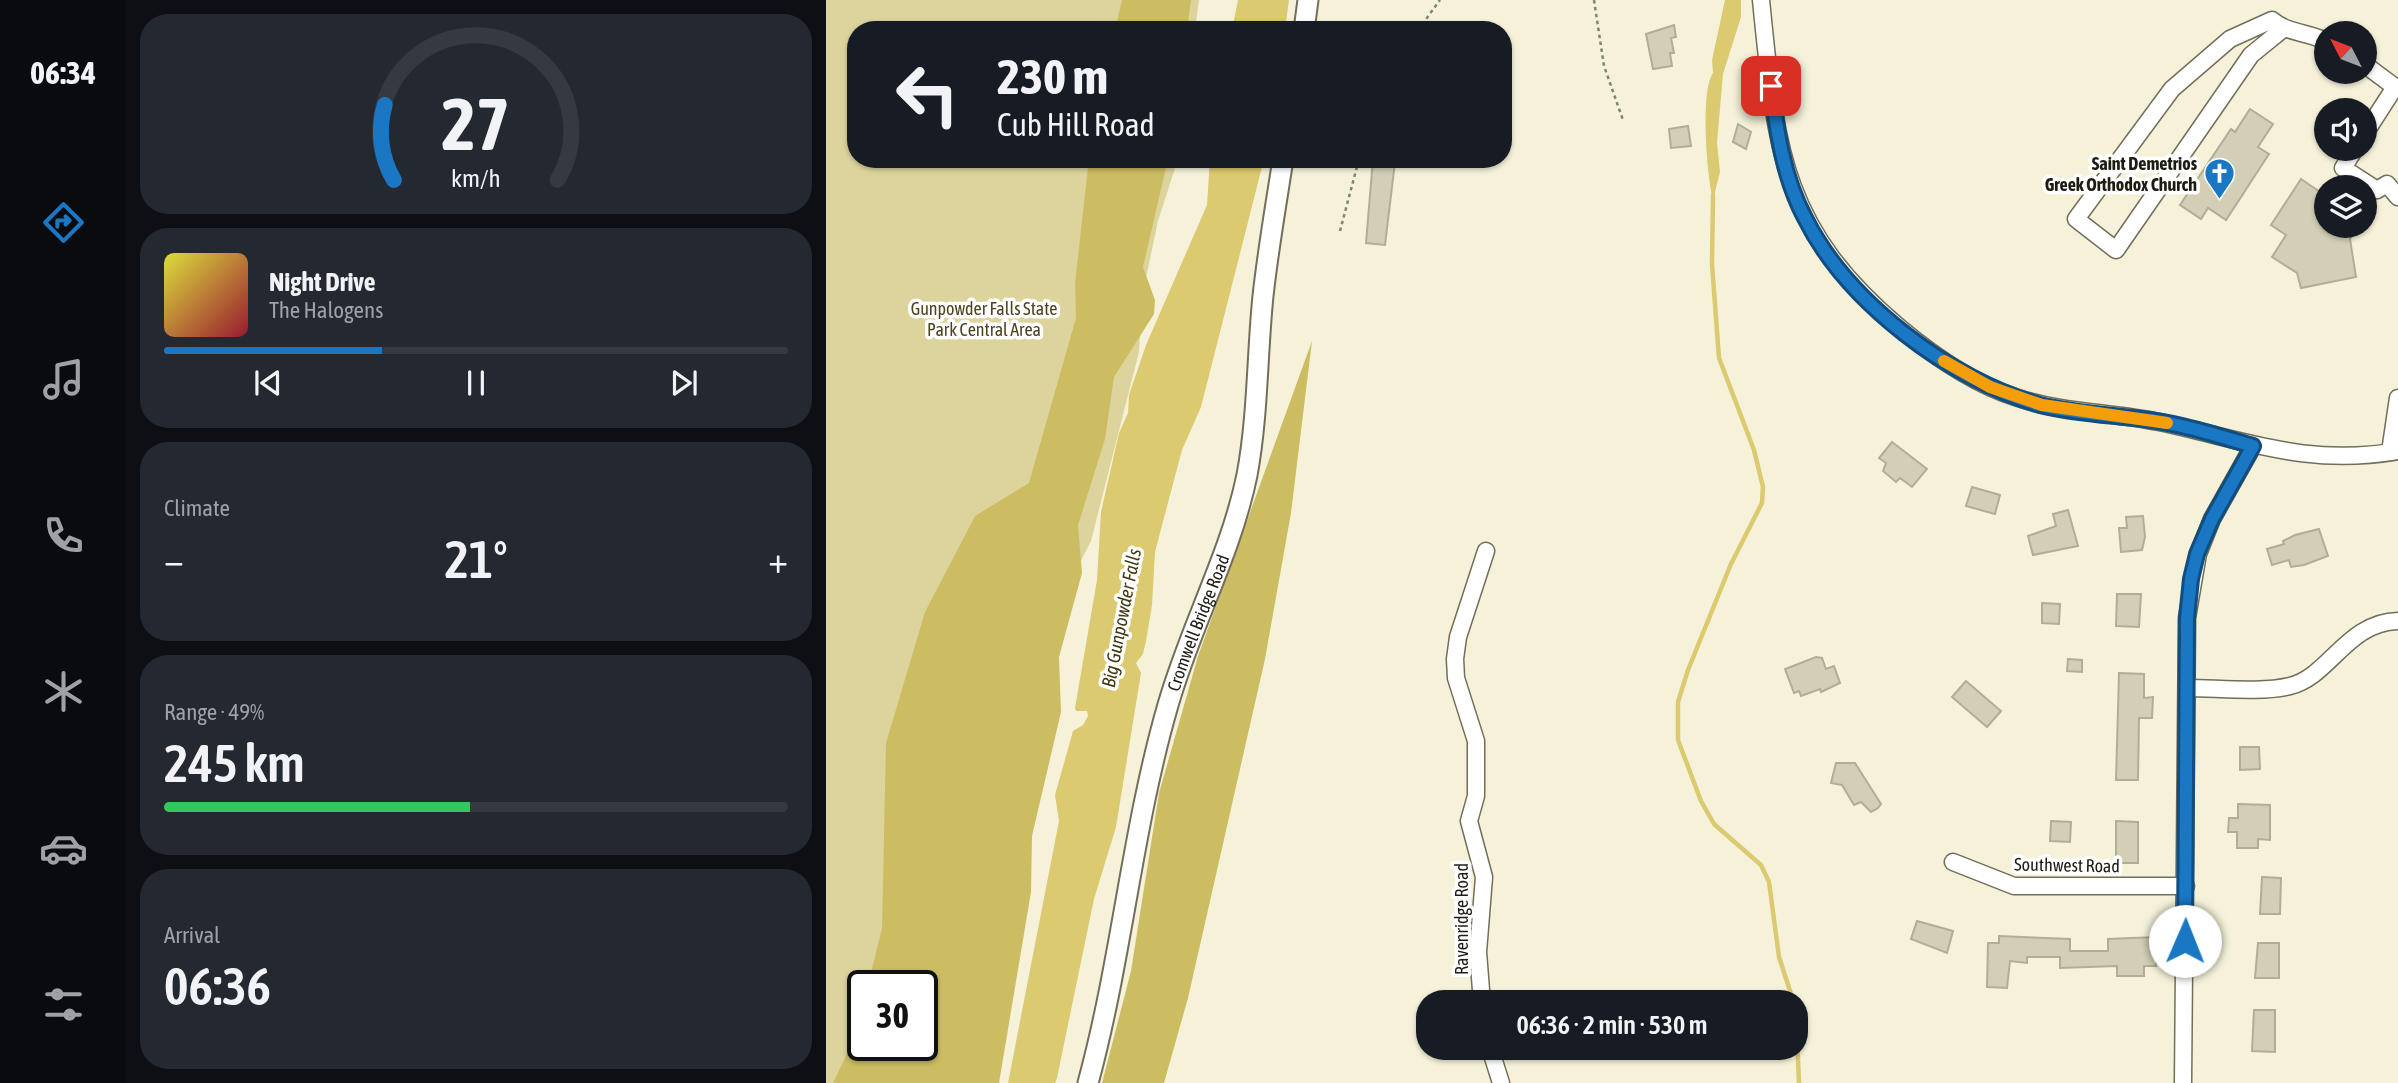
<!DOCTYPE html>
<html lang="en">
<head>
<meta charset="utf-8">
<style>
  :root { --surface:#171b24; --page:#242831; --text:#f1f3f6; --muted:#9ea1a6; --line:#363941; --accent:#1a77c4 }
  body { margin:0; font-family:"Asap Condensed",sans-serif; background:var(--page); color:var(--text); height:100vh; display:flex; flex-direction:column; font-size:26px; white-space:nowrap }
  * { box-sizing:border-box; margin:0 }
  p { font-size:23px; color:var(--muted) }
  .icon { flex:none; width:38px; height:38px; fill:none; stroke:currentColor; stroke-width:2; stroke-linecap:round; stroke-linejoin:round }
  .map { position:relative; flex:1; overflow:hidden }
  .side { display:flex; flex-direction:column; gap:14px; padding:14px; background:#0d0f14; width:700px }
  .side>* { flex:none }
  .guide { position:absolute; left:21px; top:21px; width:665px; height:147px; border-radius:28px; box-shadow:0 2px 5px #0004; background:#171b24; color:var(--text); overflow:hidden }
  .needle { width:46px; rotate:312deg }
  .fabs { position:absolute; left:1488px; top:21px; display:grid; gap:14px }
  .fabs a { display:grid; place-items:center; width:63px; height:63px; border-radius:50%; background:var(--surface); box-shadow:0 2px 5px #0004; font-size:35px }
  .speed { position:absolute; left:21px; top:970px; display:flex; gap:14px; font-size:35px; font-weight:700; text-align:center }
  .speed>* { display:grid; place-content:center; width:91px; height:91px; border-radius:50%; background:var(--surface); box-shadow:0 2px 5px #0004; line-height:1 }
  .speed .limit { border:4px solid #111; border-radius:10px; background:#fff; color:#111 }
  .pin { position:absolute; display:grid; place-items:center; width:60px; height:60px; color:#fff; margin:-30px; border-radius:14px; box-shadow:0 4px 10px #0006 }
  .me { position:absolute; width:77px; margin:-38px; rotate:1deg; stroke-linejoin:round; filter:drop-shadow(0 0 5px #0008) }
  .turn { display:flex; align-items:center; gap:24px; height:147px; padding:0 35px; font-size:32px }
  .turn .icon { width:91px; height:91px; stroke-width:2.5 }
  .turn b { display:block; font-size:49px; line-height:60px }
  .big { font-size:52px; font-weight:600; line-height:1.1 }
  .side .tile { flex:1; display:flex; flex-direction:column; justify-content:center; gap:10px; min-width:0; padding:0 24px; border-radius:28px; background:var(--page) }
  .side .dial { align-items:center; gap:0 }
  .dial svg { height:182px; overflow:visible; fill:none; stroke:var(--line); stroke-width:7; stroke-linecap:round; text-anchor:middle }
  .dial text { fill:var(--text); stroke:none }
  .song { display:flex; align-items:center; gap:21px }
  .cover { width:84px; height:84px; border-radius:10px; background:linear-gradient(135deg,hsl(60 70% 55%),hsl(350 70% 35%)) }
  .played { height:7px; border-radius:4px; background:linear-gradient(90deg,var(--accent) 35%,var(--line) 35%) }
  .keys { display:flex; justify-content:space-around; direction:ltr }
  .heat { display:flex; justify-content:space-between; align-items:center; font-size:38px; direction:ltr }
  .charge { height:10px; border-radius:5px; background:linear-gradient(90deg,#34c759 49%,var(--line) 0) }
  .trip { position:absolute; left:590px; top:990px; width:392px; height:70px; border-radius:28px; background:var(--surface); box-shadow:0 2px 5px #0004; font-weight:600; line-height:70px; text-align:center }
  main { display:flex; flex:1; min-height:0 }
  .tab-bar { display:flex; flex-direction:column; width:126px; justify-content:space-around; align-items:center; background:#090b0e; color:var(--muted) }
  .tab-bar .icon { width:49px; height:49px }
  .tab-bar .on { color:var(--accent) }
  .tab-bar b { font-size:32px; color:var(--text) }
  .map>svg:first-child { display:block }
</style>
</head>
<body>
<main>
<nav class="tab-bar">
<b>06:34</b>
<svg class="icon on" aria-label="directions" viewBox="0 0 24 24"><path d="M12 3l9 9-9 9-9-9zM9 14v-3h6M13 9l2 2-2 2"/></svg>
<svg class="icon" aria-label="music" viewBox="0 0 24 24"><path d="M9 18V5l10-2v13"/><circle cx="6" cy="18" r="3"/><circle cx="16" cy="16" r="3"/></svg>
<svg class="icon" aria-label="phone" viewBox="0 0 24 24"><path d="M5 4h4l2 5-3 2q2 4 5 5l2-3 5 2v4C11 20 4 13 5 4z"/></svg>
<svg class="icon" aria-label="climate" viewBox="0 0 24 24"><path d="M12 3v18M4 7l16 10M4 17L20 7"/></svg>
<svg class="icon" aria-label="car" viewBox="0 0 24 24"><path d="M5 17H2v-5l4-1 3-4h7l3 4 3 1v5h-3M9 17h6M6 11h13"/><circle cx="7" cy="17" r="2"/><circle cx="17" cy="17" r="2"/></svg>
<svg class="icon" aria-label="filters" viewBox="0 0 24 24"><path d="M4 7h16M4 17h16"/><circle cx="9" cy="7" r="2"/><circle cx="15" cy="17" r="2"/></svg>
</nav>
<section class="side">
<div class="tile dial"><svg viewBox="0 0 100 80">
<path d="M14 69A42 42 0 1 1 86 69"/>
<path d="M14 69A42 42 0 0 1 10 36" stroke="#1a77c4"/>
<text x="50" y="56" font-size="32" font-weight="700">27</text>
<text x="50" y="72" font-size="11">km/h</text>
</svg></div>
<div class="tile">
<div class="song"><i class="cover"></i><div><b>Night Drive</b><p>The Halogens</p></div></div>
<div class="played"></div>
<div class="keys"><svg class="icon" aria-label="previous" viewBox="0 0 24 24"><path d="M18 5L8 12l10 7zM5 5v14"/></svg><svg class="icon" aria-label="pause" viewBox="0 0 24 24"><path d="M8 5v14M16 5v14"/></svg><svg class="icon" aria-label="next" viewBox="0 0 24 24"><path d="M6 5l10 7-10 7zM19 5v14"/></svg></div>
</div>
<div class="tile"><p>Climate</p>
<div class="heat"><a>−</a><b class="big">21°</b><a>+</a></div>
</div>
<div class="tile"><p>Range · 49%</p><b class="big">245 km</b><div class="charge"></div></div>
<div class="tile"><p>Arrival</p><b class="big">06:36</b></div>
</section>
<div class="map">
<svg width="1572" height="1083" viewBox="0 0 1572 1083">
  <rect width="100%" height="100%" fill="#f6f2da"/>
  <!-- green -->
  <path fill="#ddd49d" fill-rule="evenodd" d="M0,0H373L369,30H30V159H352L332,221L317,292L313,352L265,541L137,795L143,1083H0ZM37,985H96V1045H37Z"/>
  <!-- forest -->
  <g fill="#cdbd62">
    <path d="M296,0H365L361,30H289Z"/>
    <path d="M263,159H342L317,267L329,300L328,314L288,377L279,439L252,525L256,573L233,657L235,712L206,836L205,892L173,1083H7L29,1037L37,1005V1045H96V985H42L56,928L60,743L99,612L149,516L203,483L250,318L249,283Z"/>
    <path d="M486,341L465,513L439,659L362,998L338,1083H276L305,971L333,793L372,656Z"/>
  </g>
  <!-- water -->
  <g fill="#dbca70">
    <path d="M412,0H463L459,30H406Z"/>
    <path d="M899,0H915V17L897,74L891,143L894,172L887,200C881,176 874,91 887,73L886,60Z"/>
    <path d="M384,159H438L375,407L356,450L339,514L329,552L326,605L320,641L317,654L310,663L315,673L290,827L268,899L231,1078L229,1083H182L233,821L229,795L247,731L257,725L262,716L261,711H250L249,708L271,580L275,512L293,433L302,413L303,395L320,345L381,205Z"/>
  </g>
  <g fill="none" stroke-linecap="round" stroke-linejoin="round">
    <!-- stream -->
    <g stroke="#dbca70" stroke-width="4.5">
      <path d="M887,195L886,264L893,358L928,450L937,487L936,503L905,564L862,670L852,702V740L875,801L888,824L935,865L943,882L953,957L968,1003"/>
      <path d="M970,1011L973,1083"/>
    </g>
  </g>
  <!-- building -->
  <g fill="#d3cfb7" stroke="#b1ad96" stroke-width="2">
    <path d="M848,25L850,37L845,38L848,53H844L846,66L827,69L820,34Z"/>
    <path d="M1424,109L1447,124L1432,147L1443,154L1400,220L1382,208L1375,219L1354,205L1405,129L1409,132Z"/>
    <path d="M912,124L925,132L920,149L907,142Z"/>
    <path d="M862,126L865,146L845,148L843,129Z"/>
    <path d="M547,159L569,162L559,245L540,243Z"/>
    <path d="M1475,179L1500,196V226H1532L1524,239L1530,277L1475,288L1471,273L1446,257L1460,235L1445,225Z"/>
    <path d="M1066,442L1101,469L1086,487L1074,478L1070,482L1057,471L1060,463L1053,458Z"/>
    <path d="M1146,487L1174,495L1169,514L1140,506Z"/>
    <path d="M1242,510L1252,546L1207,555L1202,536L1230,526L1227,514Z"/>
    <path d="M1317,516L1319,537L1316,550L1295,552L1293,528H1301L1300,517Z"/>
    <path d="M1493,529L1502,556L1478,565L1465,567L1463,560L1446,565L1441,549L1458,544L1457,541L1469,535Z"/>
    <path d="M1291,594H1315L1313,627L1290,626Z"/>
    <path d="M1216,603L1234,604L1233,624L1216,623Z"/>
    <path d="M990,657L996,658L1000,669L1008,666L1014,683L995,692L994,689L975,696L973,691L968,693L959,669Z"/>
    <path d="M1242,659L1256,660V672L1241,671Z"/>
    <path d="M1293,673L1318,674V698L1327,697L1326,718H1313L1312,780H1290Z"/>
    <path d="M1140,681L1175,711L1161,727L1126,697Z"/>
    <path d="M1414,747H1433L1434,769L1414,770Z"/>
    <path d="M1010,763H1029L1055,804L1052,808L1045,812L1035,802L1028,805L1016,785L1005,783Z"/>
    <path d="M1412,804L1444,805V840L1432,839V848H1411V832H1402L1403,818H1412Z"/>
    <path d="M1225,821L1245,822L1244,842L1224,841Z"/>
    <path d="M1290,821L1312,822V863H1290Z"/>
    <path d="M1436,877L1455,878L1454,914H1434Z"/>
    <path d="M1091,921L1127,931L1121,953L1085,939Z"/>
    <path d="M1173,936L1244,939V951H1282V939L1330,937V966H1318V976H1291V966L1234,968V957H1201V963L1184,961L1181,988L1161,987L1162,943H1173Z"/>
    <path d="M1432,943H1453V978H1429Z"/>
    <path d="M1428,1010H1449V1052L1426,1051Z"/>
  </g>
  <g fill="none" stroke-linecap="round" stroke-linejoin="round">
    <defs>
      <g id="minor">
        <path d="M935,0C950,148 954,227 1074,328C1109,357 1149,385 1192,398C1238,413 1286,412 1333,422C1419,440 1481,467 1572,451"/>
        <path d="M1457,29L1425,55L1290,250L1250,219L1346,89L1404,39L1446,20C1461,33 1481,32 1500,41"/>
        <path d="M1538,64L1569,87L1538,135"/>
        <path d="M1529,149L1517,168L1551,190L1561,184L1572,197"/>
        <path d="M1564,452L1572,398"/>
        <path d="M1361,688C1392,688 1435,693 1464,686C1503,677 1521,622 1572,621"/>
        <path d="M1127,862L1188,886H1360"/>
        <path d="M656,1003L652,952L658,877L643,821L650,796V741L630,678L629,659L632,637L660,551"/>
        <path d="M664,1048L675,1083"/>
        <path d="M1357,1083L1361,618L1372,554L1386,519L1427,446"/>
      </g>
      <g id="major">
        <path d="M478,30L482,0"/>
        <path id="s1" d="M262,1083C296,958 306,829 342,705C364,627 405,554 421,475C432,416 431,355 437,296C442,250 450,205 457,159"/>
      </g>
    </defs>
    <!-- minor casing -->
    <use href="#minor" stroke="#726e59" stroke-width="19"/>
    <!-- major casing -->
    <use href="#major" stroke="#726e59" stroke-width="23"/>
    <!-- path -->
    <g stroke="#848171" stroke-width="2.5" stroke-dasharray="3.5 3.5" stroke-linecap="butt">
      <path d="M768,0L778,66L797,120"/>
      <path d="M592,30L614,0"/>
      <path d="M514,231L533,159"/>
    </g>
    <!-- minor -->
    <use href="#minor" stroke="#fff" stroke-width="16"/>
    <!-- major -->
    <use href="#major" stroke="#fff" stroke-width="19"/>
  </g>
  <g fill="none" stroke-linecap="round" stroke-linejoin="round">
    <defs>
      <path id="route" d="M945,86C951,131 957,177 979,218C1021,302 1124,380 1214,405C1250,414 1287,415 1324,420C1359,425 1393,436 1427,446L1386,519L1371,554L1365,579L1361,618L1359,941"/>
    </defs>
    <!-- route casing -->
    <use href="#route" stroke="#114d7f" stroke-width="18"/>
    <!-- route -->
    <use href="#route" stroke="#1a77c4" stroke-width="12"/>
    <!-- slow -->
    <path stroke="#f59e0b" stroke-width="12" d="M1118,361L1164,387L1216,405L1341,423"/>
  </g>
  <!-- icons -->
  <defs>
    <symbol id="church-pin" viewBox="-11 -11 22 30"><path d="M0 17L-7.5 6A9.5 9.5 0 1 1 7.5 6Z" fill="#1a77c4" stroke="#fff"/><path d="M-1.2-6h2.4v3.5h3.3v2.4h-3.3V6h-2.4V-.1h-3.3v-2.4h3.3Z" fill="#fff"/></symbol>
  </defs>
  <g fill-rule="evenodd">
    <use href="#church-pin" x="1376" y="156" width="35" height="47"/>
  </g>
  <g text-anchor="middle" dominant-baseline="central" stroke-width="7" stroke-linejoin="round" paint-order="stroke">
    <!-- poi labels -->
    <g font-size="18" font-weight="bold" fill="#1d1b12" stroke="#fff" text-anchor="end">
      <text x="1371" y="163">Saint Demetrios<tspan x="1371" dy="21">Greek Orthodox Church</tspan></text>
    </g>
    <!-- park labels -->
    <g font-size="18" fill="#4b441d" stroke="#fff">
      <text x="158" y="308">Gunpowder Falls State<tspan x="158" dy="21">Park Central Area</tspan></text>
    </g>
    <!-- street labels -->
    <g font-size="18" fill="#1d1b12" stroke="#fff">
      <text stroke="none"><textPath href="#s1" startOffset="474">Cromwell Bridge Road</textPath></text>
      <text transform="translate(1241 865) rotate(1)">Southwest Road</text>
      <text transform="translate(635 919) rotate(-90)">Ravenridge Road</text>
    </g>
    <!-- water labels -->
    <g font-size="19" font-style="italic" fill="#403912" stroke="#fff">
      <text transform="translate(295 618) rotate(-79)">Big Gunpowder Falls</text>
    </g>
  </g>
</svg>
<div class="fabs">
<a><svg class="needle" viewBox="-14 -14 28 28"><path d="M0-13l5 13h-10z" fill="#e53935"/><path d="M0 13l5-13h-10z" fill="#9ea1a6"/></svg></a>
<a><svg class="icon" aria-label="sound" viewBox="0 0 24 24"><path d="M4 9h4l5-4v14l-5-4H4zM17 9q2 3 0 6"/></svg></a>
<a><svg class="icon" aria-label="layers" viewBox="0 0 24 24"><path d="M12 4l9 5-9 5-9-5zM3 14l9 5 9-5"/></svg></a>
</div>
<div class="speed"><div class="limit">30</div></div>
<div class="pin" style="left:945px;top:86px;background:#d93025"><svg class="icon" aria-label="arrive" viewBox="0 0 24 24"><path d="M6 21V4h12l-3 4 3 4H6"/></svg></div>
<svg class="me" style="left:1359px;top:941px" viewBox="-20 -20 40 40"><circle r="19" fill="#fff"/><path d="M0-13L10 11 0 6-10 11z" fill="#1a77c4"/></svg>
<div class="trip">06:36 · 2 min · 530 m</div>
<div class="guide">
<div class="turn"><svg class="icon" aria-label="left" viewBox="0 0 24 24"><path d="M17 20v-9H6M10 6l-5 5 5 5"/></svg><div><b>230 m</b>Cub Hill Road</div></div>
</div>
</div>
</main>
</body>
</html>
